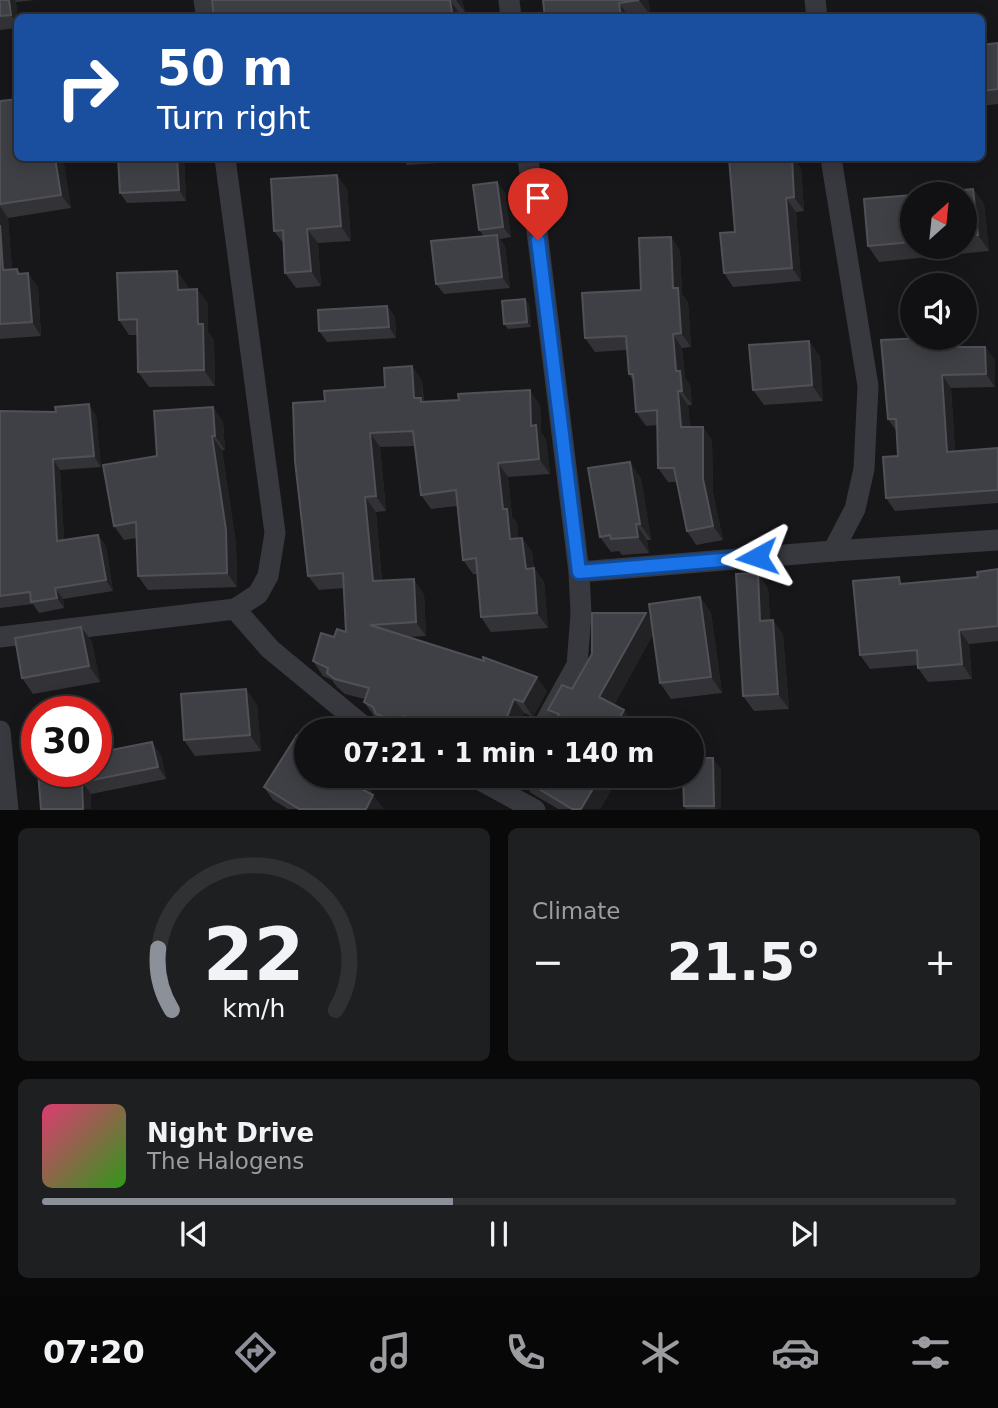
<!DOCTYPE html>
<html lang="en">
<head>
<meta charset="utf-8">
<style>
  :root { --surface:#111113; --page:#1e1f21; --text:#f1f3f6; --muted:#9c9da0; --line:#303133; --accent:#8c9099 }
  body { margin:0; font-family:"DejaVu Sans",sans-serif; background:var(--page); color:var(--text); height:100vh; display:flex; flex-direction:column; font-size:26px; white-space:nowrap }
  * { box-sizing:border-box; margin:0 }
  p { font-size:23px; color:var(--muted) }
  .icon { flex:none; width:38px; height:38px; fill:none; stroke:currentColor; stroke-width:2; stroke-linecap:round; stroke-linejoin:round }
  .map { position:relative; height:810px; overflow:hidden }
  .sheet { display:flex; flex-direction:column; gap:18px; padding:18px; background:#09090a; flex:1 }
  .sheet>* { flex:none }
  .hud { position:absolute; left:14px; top:14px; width:971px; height:147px; border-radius:10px; box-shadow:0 4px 18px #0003,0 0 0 2px var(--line); background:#1a4fa0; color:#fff; overflow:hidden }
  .needle { width:46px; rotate:27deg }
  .tools { position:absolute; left:900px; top:182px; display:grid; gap:14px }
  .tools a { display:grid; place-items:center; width:77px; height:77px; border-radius:50%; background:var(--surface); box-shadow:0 4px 18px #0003,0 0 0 2px var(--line); font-size:35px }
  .speed { position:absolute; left:21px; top:696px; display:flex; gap:14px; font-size:35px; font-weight:700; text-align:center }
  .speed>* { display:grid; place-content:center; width:91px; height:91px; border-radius:50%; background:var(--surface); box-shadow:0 4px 18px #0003,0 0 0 2px var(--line); line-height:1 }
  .speed .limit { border:10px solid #d22; background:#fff; color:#111 }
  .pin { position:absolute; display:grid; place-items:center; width:60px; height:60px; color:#fff; margin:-72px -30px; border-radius:50% 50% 50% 0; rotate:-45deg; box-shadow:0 0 7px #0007 }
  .pin .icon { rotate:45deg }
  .me { position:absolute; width:77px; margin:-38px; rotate:265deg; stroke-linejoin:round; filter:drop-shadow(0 0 5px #0008) }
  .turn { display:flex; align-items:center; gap:24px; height:147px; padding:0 28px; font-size:32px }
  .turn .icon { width:91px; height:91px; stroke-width:2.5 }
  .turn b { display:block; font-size:49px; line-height:60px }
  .big { font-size:52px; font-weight:600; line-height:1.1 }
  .sheet .tile { flex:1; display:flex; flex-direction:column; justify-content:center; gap:10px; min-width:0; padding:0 24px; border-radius:10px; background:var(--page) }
  .sheet .dial { align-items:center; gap:0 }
  .dial svg { height:182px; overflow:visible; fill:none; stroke:var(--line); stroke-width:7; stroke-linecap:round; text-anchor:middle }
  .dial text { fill:var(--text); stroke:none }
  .song { display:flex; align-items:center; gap:21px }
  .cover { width:84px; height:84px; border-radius:10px; background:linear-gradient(135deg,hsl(340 70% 55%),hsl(110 70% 35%)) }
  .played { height:7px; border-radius:4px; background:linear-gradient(90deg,var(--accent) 45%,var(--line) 45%) }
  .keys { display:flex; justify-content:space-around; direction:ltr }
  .heat { display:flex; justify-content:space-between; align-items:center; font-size:38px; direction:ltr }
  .sheet .tiles { flex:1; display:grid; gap:18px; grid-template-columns:1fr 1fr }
  .tile:last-child { grid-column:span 2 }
  .trip { position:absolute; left:294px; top:718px; width:410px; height:70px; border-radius:35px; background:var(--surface); box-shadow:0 4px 18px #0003,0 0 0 2px var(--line); font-weight:600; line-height:70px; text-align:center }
  .menu { display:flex; height:112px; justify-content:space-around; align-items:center; background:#070708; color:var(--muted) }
  .menu .icon { width:49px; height:49px }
  .menu .active { color:var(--accent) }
  .menu b { font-size:32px; color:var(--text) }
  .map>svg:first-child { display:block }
</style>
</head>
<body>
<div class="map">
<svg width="998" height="810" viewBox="0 0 998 810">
  <rect width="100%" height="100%" fill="#171719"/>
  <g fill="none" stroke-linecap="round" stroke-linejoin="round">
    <!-- street -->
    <g stroke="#38383f" stroke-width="21">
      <path d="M204,0L207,18"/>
      <path d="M509,0L511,18"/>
      <path d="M815,0L817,18"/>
      <path d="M225,158L275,533L268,576L258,594L235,609"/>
      <path d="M528,158L579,572L581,614L577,665L541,730"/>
      <path d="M831,158L868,386L864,469L855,509L833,551"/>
      <path d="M579,572L833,551L998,540"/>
      <path d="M0,637L235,609L270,649L362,725L373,730"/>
      <path d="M0,731L8,810"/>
      <path d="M471,775L535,810"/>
    </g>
  </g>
  <!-- wall -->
  <g fill="#333337">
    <path d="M0,0H35L16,2L18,28L0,30Z"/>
    <path d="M212,0H462L465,12L459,13Z"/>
    <path d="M543,0H648L651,16L638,18H545Z"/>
    <path d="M998,43V104L982,106V45Z"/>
    <path d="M0,101L63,158L71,208L8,218L12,269H17L21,274L38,287L41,336L0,339Z"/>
    <path d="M184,158L186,201L127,203L120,193Z"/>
    <path d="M401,158H485V160L407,165Z"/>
    <path d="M801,168L804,211L796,212L801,281L733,287L724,273L735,232Z"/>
    <path d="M337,175L347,190L351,241L318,243L321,286L296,288L285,273L284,244L274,231Z"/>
    <path d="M497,182L505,193L511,237L500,239L505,246L510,288L444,294L436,284L484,236L479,230Z"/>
    <path d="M973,189L984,204L989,251L879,262L868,246L912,195V247H964V194Z"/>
    <path d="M671,237L680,251L682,294L688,302L691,347L682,348L685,378L690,385L692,405H688L690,427H703L712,441L713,493L723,540L696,545L687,531L677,482H668L658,468V425L646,426L636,412L633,381L629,374L627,350L595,352L585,338L641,290Z"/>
    <path d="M188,286V289H197L208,304V332L214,340L215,386L149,387L138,372L137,335H129L119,320Z"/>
    <path d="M525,299L529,304L531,327L508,329L504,324Z"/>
    <path d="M387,306L395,317L396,338L327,342L319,331Z"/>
    <path d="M923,338L930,347H985L995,360V387L951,388L955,451L998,448V503L895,511L886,498L898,456L897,432L888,419Z"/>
    <path d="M809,341L820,357L823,401L764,405L753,390Z"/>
    <path d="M412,366L422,381L424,402L540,405L541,432L546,440L550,474L508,477L512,517L517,523L518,538H522L532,552L534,568L544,582L548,628L491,632L481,617L477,574H473L463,560L457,506L431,509L421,495L415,446L380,447L386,511L376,512L382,581L424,594L426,636L409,637L547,691L533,717L524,713L518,730H389L386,729L379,719L374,716L364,702L365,699L345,694L337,687L332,680L323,676L313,661L334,637L346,632L344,588L319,590L308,576L325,401L385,387Z"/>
    <path d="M213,407L223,422L225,450H222L236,544L237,587L148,590L138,576L137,538L124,540L114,526L157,456Z"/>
    <path d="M0,411L96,415L101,467L60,470L64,540L98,535L106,546L113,591L63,599L64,608L39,613L33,604L0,608Z"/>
    <path d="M641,478L651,540H647L649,553L622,555L619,551L611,552L600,537Z"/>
    <path d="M998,569V641L969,644L972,679L928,682L918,668V665L870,669L860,655L904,584L978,577Z"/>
    <path d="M768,588L770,620H773L783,635L789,709L754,711L743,696Z"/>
    <path d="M700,597L711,613L722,693L671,699L660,683L653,634L614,705L635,725L555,721L548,710L572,689L592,654L646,613L652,621Z"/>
    <path d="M81,627L92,642L100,682L33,694L22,678Z"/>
    <path d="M246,689L257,705L261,751L195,756L184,740Z"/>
    <path d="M161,755L166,779L91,794V809H41L38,772Z"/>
    <path d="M721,769V809H686L684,806Z"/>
    <path d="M306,775H378L371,793L383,808L382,809H288L273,800L264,787Z"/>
    <path d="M523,775H620L600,809H558L531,793L521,778Z"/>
  </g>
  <!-- shaded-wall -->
  <g fill="#222225">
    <path d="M9,0H15L16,2L18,18V25L11,15Z"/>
    <path d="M450,0L459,13L460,18H453Z"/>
    <path d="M456,0H462L465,12Z"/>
    <path d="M639,0H648L651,16Z"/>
    <path d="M619,3L630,18H621Z"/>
    <path d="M55,158H63L71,208L61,195Z"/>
    <path d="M177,158H184L186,201L179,190Z"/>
    <path d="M787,158H794L801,168L804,211L794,197Z"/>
    <path d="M337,175L347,190L351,241L341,226Z"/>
    <path d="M497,182L505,193L511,237L503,227Z"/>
    <path d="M973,189L984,204L989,251L978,235Z"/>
    <path d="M786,198L796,212L801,281L792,268Z"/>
    <path d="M0,206L8,218L13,283L3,270L0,225Z"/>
    <path d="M307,229L318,243L321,286L311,271Z"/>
    <path d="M497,235L505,246L510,288L502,277Z"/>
    <path d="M671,237L680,251L682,294L688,302L691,347L681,333L673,288Z"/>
    <path d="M177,271L188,286L189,305L178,290Z"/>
    <path d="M28,273L38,287L41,336L32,322Z"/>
    <path d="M197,289L208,304V332L214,340L215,386L204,370L198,324Z"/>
    <path d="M525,299L529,304L531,327L527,322Z"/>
    <path d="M387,306L395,317L396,338L389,327Z"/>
    <path d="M673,334L682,348L685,378L690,385L692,405L682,391L676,371Z"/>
    <path d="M923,338L932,351L924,347Z"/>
    <path d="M809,341L820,357L823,401L812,385Z"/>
    <path d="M985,347L995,360V387L986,374Z"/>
    <path d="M412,366L422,381L423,401L431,412L414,398Z"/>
    <path d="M942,375L951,388L956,465L947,452Z"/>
    <path d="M530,390L540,405L541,432L546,440L550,474L539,459L531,426Z"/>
    <path d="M678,391L688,405L691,441L681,427Z"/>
    <path d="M89,404L96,415L101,467L94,456Z"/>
    <path d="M213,407L223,422L225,450L215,436Z"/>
    <path d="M703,427L712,441L713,493L723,540L713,526L703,479Z"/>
    <path d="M370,433L380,447L386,511L376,496Z"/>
    <path d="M212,436L222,450L236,544L237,587L227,573Z"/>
    <path d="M53,459L60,470L65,552L57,541Z"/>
    <path d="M630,462L641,478L651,540L640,524Z"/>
    <path d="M498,463L508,477L512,517L517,523L520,553L510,539L503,509Z"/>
    <path d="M365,497L376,512L383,596L373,581Z"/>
    <path d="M636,524L647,540L649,553L638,537Z"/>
    <path d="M98,535L106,546L113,591L106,580Z"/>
    <path d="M522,538L532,552L534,571V568L544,582L548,628L537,613L526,569Z"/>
    <path d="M758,573L768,588L771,636L760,621Z"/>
    <path d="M414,579L424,594L426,636L416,622Z"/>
    <path d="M55,588L63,599L64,608L57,598Z"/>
    <path d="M700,597L711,613L722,693L711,677Z"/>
    <path d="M646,613L657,628L610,712L599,697Z"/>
    <path d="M773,620L783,635L789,709L778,694Z"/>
    <path d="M81,627L92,642L100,682L89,666Z"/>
    <path d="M959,630L969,644L972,679L962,664Z"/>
    <path d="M537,677L547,691L533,717L523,702Z"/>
    <path d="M246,689L257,705L261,751L250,735Z"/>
    <path d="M514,699L524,713L518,730H502Z"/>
    <path d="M624,710L635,725L632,730H613Z"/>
    <path d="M404,716L414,730H406L402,723Z"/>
    <path d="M152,742L161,755L166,779L158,767Z"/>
    <path d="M713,758L721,769V809H716L714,806Z"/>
    <path d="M364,775H378L368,801L358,787Z"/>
    <path d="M601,775H620L600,809H581Z"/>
    <path d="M82,782L91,794V809H83Z"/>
    <path d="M373,795L383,808L382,809H366Z"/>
  </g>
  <!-- building -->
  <g fill="#3f4045" stroke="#505157" stroke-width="2">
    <path d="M0,0H9L11,15L0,16Z"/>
    <path d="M212,0H450L453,18H214Z"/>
    <path d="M543,0H639L619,3L621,18H545Z"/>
    <path d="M998,43V89L982,91V45Z"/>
    <path d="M18,99V158H55L61,195L0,204V101Z"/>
    <path d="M118,158H177L179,190L120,193Z"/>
    <path d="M729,158H792L794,197L786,198L792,268L724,273L720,233L735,232Z"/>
    <path d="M337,175L341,226L307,229L311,271L285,273L283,230L274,231L271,179Z"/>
    <path d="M497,182L503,227L479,230L473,185Z"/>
    <path d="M973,189L978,235L964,236V194H916Z"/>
    <path d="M912,195V242L868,246L864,199Z"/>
    <path d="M0,225L3,270L17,269L18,274L28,273L32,322L0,324Z"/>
    <path d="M497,235L502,277L436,284L431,241Z"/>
    <path d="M671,237L673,288H678L681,333L673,334L676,371H680L682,391H678L681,427H703V479L713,526L687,531L674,468H658L657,410L636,412L633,374H629L626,336L585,338L582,293L641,290L639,238Z"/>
    <path d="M177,271L178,290L197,289L198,324H203L204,370L138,372L137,319L119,320L117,273Z"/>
    <path d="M525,299L527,322L504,324L502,301Z"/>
    <path d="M387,306L389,327L319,331L318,310Z"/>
    <path d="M923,338L924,347H985L986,374L942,375L947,452L998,448V490L886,498L883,457L898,456L896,419H888L881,340Z"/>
    <path d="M809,341L812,385L753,390L749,345Z"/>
    <path d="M412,366L414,398H421V402L459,400L458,394L530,390L531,426L536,425L539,459L498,463L503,509H507L510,539L522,538L526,569L534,568L537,613L481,617L476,558L463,560L456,490L421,495L413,431L370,433L376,496L365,497L373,581L414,579L416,622L370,625L484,661L483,657L537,677L523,702L514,699L502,730H448L404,716L402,723L376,714L373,707L364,702L369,688L335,679L327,673L328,668L313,661L321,633L334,637L337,629L346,632L343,573L308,576L295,461L293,403L325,401L324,391L385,387L384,368Z"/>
    <path d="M89,404L94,456L53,459L57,541L98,535L106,580L55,588L57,598L31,602L30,592L0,596V411L56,412L55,407Z"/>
    <path d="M213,407L215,436H212L226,530L227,573L138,576L136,522L114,526L103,465L157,456L154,411Z"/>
    <path d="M630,462L640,524H636L638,537L611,539L610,535L600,537L588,468Z"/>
    <path d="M998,569V626L959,630L962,664L918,668L917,650L860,655L853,581L899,577L900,584L978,577L977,572Z"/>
    <path d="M758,573L760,621L773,620L778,694L743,696L736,574Z"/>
    <path d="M700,597L711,677L660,683L649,604Z"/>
    <path d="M592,613H646L599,697L624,710L613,730H550L559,714L548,710L562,685L572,689L592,654Z"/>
    <path d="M81,627L89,666L22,678L15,638Z"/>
    <path d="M246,689L250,735L184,740L181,694Z"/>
    <path d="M34,720H37V759Z"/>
    <path d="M297,735L306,741V775H364L358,787L373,795L366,809H299L264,787Z"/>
    <path d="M152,742L158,767L82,782L83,809H41L38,772H96V753Z"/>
    <path d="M691,758H713L714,806H684L683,775H691Z"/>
    <path d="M523,775H601L581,809H572L521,778Z"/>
  </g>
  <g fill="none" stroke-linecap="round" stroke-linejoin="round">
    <defs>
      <path id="route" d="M538,240L579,572L757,557"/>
    </defs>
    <!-- route casing -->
    <use href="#route" stroke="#114b97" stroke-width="18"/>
    <!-- route -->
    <use href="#route" stroke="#1a73e8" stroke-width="12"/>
  </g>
</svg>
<div class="tools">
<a><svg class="needle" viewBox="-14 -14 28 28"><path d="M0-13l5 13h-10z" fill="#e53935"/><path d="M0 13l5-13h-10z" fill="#9c9da0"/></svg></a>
<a><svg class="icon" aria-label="sound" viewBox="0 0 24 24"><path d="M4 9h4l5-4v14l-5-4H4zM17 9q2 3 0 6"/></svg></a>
</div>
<div class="speed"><div class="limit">30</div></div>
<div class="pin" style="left:538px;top:240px;background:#d93025"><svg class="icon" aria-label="arrive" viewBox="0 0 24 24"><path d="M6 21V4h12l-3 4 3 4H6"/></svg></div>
<svg class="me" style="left:757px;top:557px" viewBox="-20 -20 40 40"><path d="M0-17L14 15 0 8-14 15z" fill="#1a73e8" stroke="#fff" stroke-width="4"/></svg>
<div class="trip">07:21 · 1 min · 140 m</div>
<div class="hud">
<div class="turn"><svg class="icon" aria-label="right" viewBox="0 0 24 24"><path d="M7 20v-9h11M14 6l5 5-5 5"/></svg><div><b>50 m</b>Turn right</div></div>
</div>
</div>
<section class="sheet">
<div class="tiles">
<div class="tile dial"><svg viewBox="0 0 100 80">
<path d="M14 69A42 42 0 1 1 86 69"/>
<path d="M14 69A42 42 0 0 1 8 42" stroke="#8c9099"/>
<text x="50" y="56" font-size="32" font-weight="700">22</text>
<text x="50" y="72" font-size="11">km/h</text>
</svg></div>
<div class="tile"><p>Climate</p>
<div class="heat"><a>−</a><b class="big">21.5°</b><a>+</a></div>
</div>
<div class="tile">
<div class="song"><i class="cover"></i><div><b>Night Drive</b><p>The Halogens</p></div></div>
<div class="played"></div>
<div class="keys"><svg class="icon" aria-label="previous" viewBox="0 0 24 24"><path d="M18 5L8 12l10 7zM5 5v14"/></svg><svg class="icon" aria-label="pause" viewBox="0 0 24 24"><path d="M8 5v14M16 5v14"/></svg><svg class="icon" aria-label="next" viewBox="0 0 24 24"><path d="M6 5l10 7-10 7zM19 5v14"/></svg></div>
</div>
</div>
</section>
<nav class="menu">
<b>07:20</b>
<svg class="icon active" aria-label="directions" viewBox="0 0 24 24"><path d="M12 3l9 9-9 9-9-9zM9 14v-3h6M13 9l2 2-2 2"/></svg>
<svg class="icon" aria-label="music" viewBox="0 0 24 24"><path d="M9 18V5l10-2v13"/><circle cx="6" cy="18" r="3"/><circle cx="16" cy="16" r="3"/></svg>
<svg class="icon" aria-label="phone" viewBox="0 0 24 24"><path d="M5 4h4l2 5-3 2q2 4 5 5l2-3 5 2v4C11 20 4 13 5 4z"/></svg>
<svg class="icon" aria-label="climate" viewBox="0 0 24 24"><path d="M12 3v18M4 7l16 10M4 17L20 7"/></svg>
<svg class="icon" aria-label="car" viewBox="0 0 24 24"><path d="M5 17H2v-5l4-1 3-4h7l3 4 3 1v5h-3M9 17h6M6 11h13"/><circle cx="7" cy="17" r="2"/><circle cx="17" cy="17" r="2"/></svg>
<svg class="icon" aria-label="filters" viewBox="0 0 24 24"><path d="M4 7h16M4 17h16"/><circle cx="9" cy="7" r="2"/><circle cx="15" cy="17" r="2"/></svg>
</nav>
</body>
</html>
